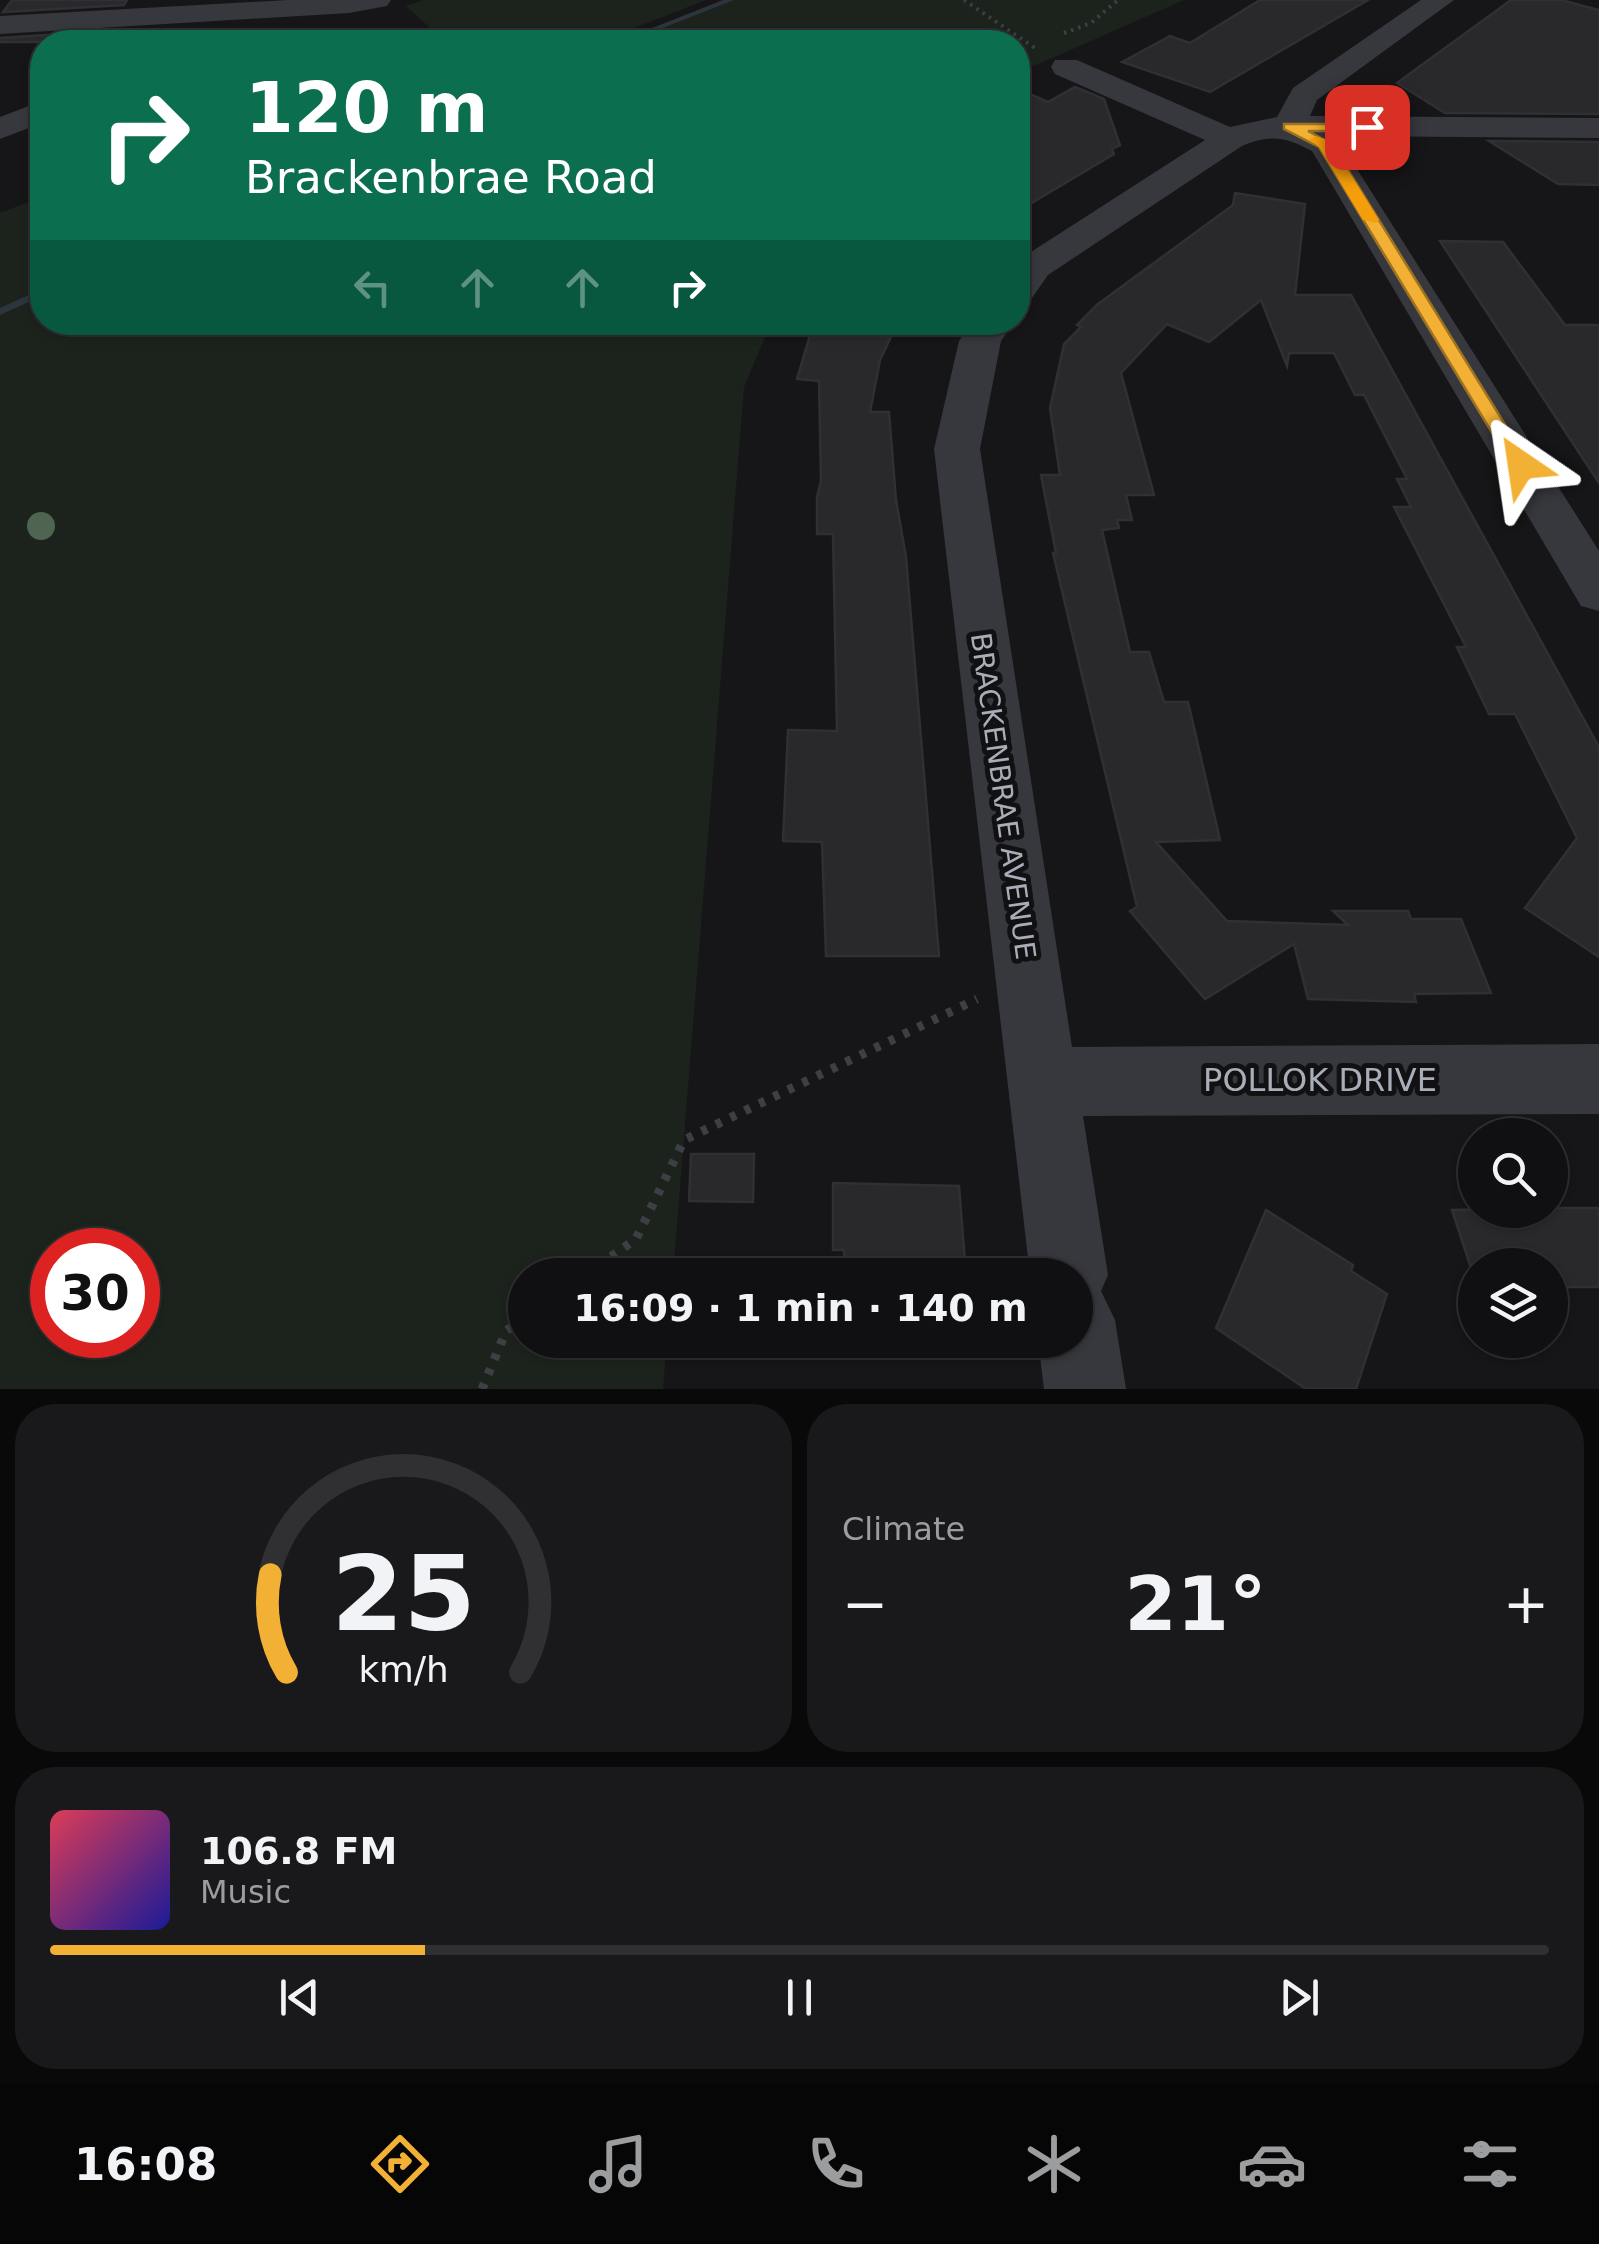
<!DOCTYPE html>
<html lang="en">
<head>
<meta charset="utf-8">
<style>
  :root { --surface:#101012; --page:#19191b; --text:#f1f3f6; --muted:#9c9d9f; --line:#303032; --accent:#f2b134 }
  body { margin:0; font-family:"DejaVu Sans",sans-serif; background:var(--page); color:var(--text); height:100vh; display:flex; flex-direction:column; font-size:38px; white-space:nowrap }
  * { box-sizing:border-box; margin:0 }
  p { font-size:32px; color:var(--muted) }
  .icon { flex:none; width:55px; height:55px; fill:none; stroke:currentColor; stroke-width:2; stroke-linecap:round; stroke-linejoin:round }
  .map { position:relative; height:1389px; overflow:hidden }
  .details { display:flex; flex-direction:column; gap:15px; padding:15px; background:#09090a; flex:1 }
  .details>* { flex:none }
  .hud { position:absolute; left:30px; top:30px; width:1000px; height:305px; border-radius:40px; box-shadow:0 2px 8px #0004,0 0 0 2px var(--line); background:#0b6e4f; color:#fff; overflow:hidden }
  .tools { position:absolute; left:1458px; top:1118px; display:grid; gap:20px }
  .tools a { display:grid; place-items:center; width:110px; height:110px; border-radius:50%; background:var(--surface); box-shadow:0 2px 8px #0004,0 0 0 2px var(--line); font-size:50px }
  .speed { position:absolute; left:30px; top:1228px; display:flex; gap:20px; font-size:50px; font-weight:700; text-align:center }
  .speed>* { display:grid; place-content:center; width:130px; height:130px; border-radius:50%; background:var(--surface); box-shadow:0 2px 8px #0004,0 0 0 2px var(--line); line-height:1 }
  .speed .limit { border:15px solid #d22; background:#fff; color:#111 }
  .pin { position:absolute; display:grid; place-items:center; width:85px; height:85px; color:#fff; margin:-42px; border-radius:20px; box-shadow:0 5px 15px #0006 }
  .me { position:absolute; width:110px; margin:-55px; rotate:328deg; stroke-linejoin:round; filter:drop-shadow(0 0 8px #0008) }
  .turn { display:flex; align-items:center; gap:35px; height:210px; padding:0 50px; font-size:45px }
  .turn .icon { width:130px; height:130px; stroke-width:2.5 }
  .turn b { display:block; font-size:70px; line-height:85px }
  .lanes { display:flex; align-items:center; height:95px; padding:0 50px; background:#0003; justify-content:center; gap:50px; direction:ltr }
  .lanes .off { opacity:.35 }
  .big { font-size:75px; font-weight:600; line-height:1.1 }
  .details .tile { flex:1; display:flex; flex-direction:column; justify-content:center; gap:15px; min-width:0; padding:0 35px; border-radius:40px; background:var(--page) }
  .details .dial { align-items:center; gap:0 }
  .dial svg { height:260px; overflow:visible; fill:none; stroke:var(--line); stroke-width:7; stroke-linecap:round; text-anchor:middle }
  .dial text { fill:var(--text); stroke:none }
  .song { display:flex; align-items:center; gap:30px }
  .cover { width:120px; height:120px; border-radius:15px; background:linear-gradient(135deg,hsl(350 70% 55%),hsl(240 70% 35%)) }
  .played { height:10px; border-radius:5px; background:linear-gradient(90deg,var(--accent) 25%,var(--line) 25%) }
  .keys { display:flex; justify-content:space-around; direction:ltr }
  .heat { display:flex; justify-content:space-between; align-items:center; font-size:55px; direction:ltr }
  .details .tiles { flex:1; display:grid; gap:15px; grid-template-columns:1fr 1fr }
  .tile:last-child { grid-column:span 2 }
  .trip { position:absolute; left:508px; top:1258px; width:585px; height:100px; border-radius:50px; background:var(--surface); box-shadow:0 2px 8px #0004,0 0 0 2px var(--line); font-weight:600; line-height:100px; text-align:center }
  .dock { display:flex; height:160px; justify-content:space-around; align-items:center; background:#060607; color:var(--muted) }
  .dock .icon { width:70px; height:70px }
  .dock .on { color:var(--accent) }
  .dock b { font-size:45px; color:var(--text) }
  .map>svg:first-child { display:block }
</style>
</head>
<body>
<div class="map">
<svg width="1599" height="1389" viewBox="0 0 1599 1389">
  <rect width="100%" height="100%" fill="#161618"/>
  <!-- green -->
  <g fill="#1c231d" fill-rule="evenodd">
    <path d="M423,0H706L598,42H400L429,27L406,6Z"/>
    <path d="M730,0H1184L1034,66L1018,60V42H621Z"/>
    <path d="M42,197V322L771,323L744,387L673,1275H525V1340H667L663,1389H0V213ZM52,1250H138V1335H52Z"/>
  </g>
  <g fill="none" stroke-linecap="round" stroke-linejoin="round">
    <!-- stream -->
    <g fill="#2c353c" fill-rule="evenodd">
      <path d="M723,0H734L627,42H617Z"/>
      <path d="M42,289V296L0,315V308Z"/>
    </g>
  </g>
  <!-- building -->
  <g fill="#29292c" stroke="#303034" stroke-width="2.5">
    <path d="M12,0H127L124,5L3,12Z"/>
    <path d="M1260,0H1368L1210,92L1122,62L1170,36L1190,43Z"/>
    <path d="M1511,0H1561L1599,10V114L1445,113L1397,83Z"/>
    <path d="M108,31L102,42H0V38Z"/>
    <path d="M1075,87L1104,99L1120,145L1112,149L1114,154L1018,211V89L1048,102Z"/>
    <path d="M1489,141L1599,142V185L1558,184Z"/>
    <path d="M1235,193L1305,204L1295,295H1351L1599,747V957L1525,908L1577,838L1515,714H1489L1457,647H1466L1394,507H1411L1397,479H1407L1364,395H1355L1334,353H1289L1287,366L1261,300L1209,342L1167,324L1121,373L1154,495H1126L1132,520H1117L1119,528L1102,530L1130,652H1149L1164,702H1188L1220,840L1156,842L1227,921L1348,925L1333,911H1408L1411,919H1461L1491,993L1414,994L1416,1002L1308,999L1294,944L1205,999L1130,911L1137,907L1053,553H1056L1041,475H1060L1050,408L1064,344L1081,327L1077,325L1098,304L1233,205Z"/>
    <path d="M1440,241L1503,242L1565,325H1599V483Z"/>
    <path d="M814,322H898L880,360L870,412H889L896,500L906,557L939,956H826L822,842L783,841L788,730L837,731L833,534H817V497L821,481L819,381L797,379Z"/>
    <path d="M691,1154H754L753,1202L689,1201Z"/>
    <path d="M833,1183L959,1186L966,1275H845L844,1250H833Z"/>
    <path d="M1550,1208H1599V1287H1550V1265H1470L1452,1210Z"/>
    <path d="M1266,1210L1353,1265L1351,1271L1387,1294L1356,1389H1306L1216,1328Z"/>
  </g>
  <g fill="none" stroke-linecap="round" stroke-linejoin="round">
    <!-- path-far1 -->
    <g stroke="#3d3f44" stroke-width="4" stroke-dasharray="2.5 5" stroke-linecap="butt">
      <path d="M964,0L1035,48"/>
      <path d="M1064,33L1091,23L1118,0"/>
    </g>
    <!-- path -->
    <g stroke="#3d3f44" stroke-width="9" stroke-dasharray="6 10" stroke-linecap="butt">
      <path d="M585,1275L636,1239L684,1140L977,999"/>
      <path d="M482,1389L506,1331L525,1318"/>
    </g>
    <!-- minor -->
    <g fill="#37383d" fill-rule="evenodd">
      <path d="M288,0H391L387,6L349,13L0,34V16Z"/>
      <path d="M1421,0H1454L1317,100L1310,116L1599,118V138L1336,136L1599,551V611L1581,606L1312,151C1286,137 1270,134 1242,146L1048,275L1032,298L1018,302L1020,259L1205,140L1055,74L1051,67L1055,60H1077L1230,127L1277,117L1293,88Z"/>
      <path d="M42,101V123L0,139V117Z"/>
      <path d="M973,322H1014L1001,341L980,449L1072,1047L1599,1044V1114L1083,1116L1108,1275L1101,1291L1115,1320L1126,1389H1044L1038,1340H1075V1275H1030L934,449L959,341Z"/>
    </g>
  </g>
  <!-- trees -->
  <circle fill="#506452" cx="41" cy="526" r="14"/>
  <!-- route -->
  <path fill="#f2b134" stroke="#9d7322" stroke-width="2.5" d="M1284,124H1372L1374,127L1367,131H1308L1332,144L1530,465L1527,469H1514L1319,147L1284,129Z"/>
  <!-- slow -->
  <path fill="#f59e0b" d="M1316,136L1330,141L1379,220L1376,223L1363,220L1319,147L1309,140Z"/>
  <g text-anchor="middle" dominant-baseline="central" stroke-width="10" stroke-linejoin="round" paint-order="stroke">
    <!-- street labels -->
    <g font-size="28" fill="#a8adb8" stroke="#111113">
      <text transform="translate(1003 796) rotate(82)">BRACKENBRAE AVENUE</text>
    </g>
    <!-- near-street labels -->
    <g font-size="32" fill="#a8adb8" stroke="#111113">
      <text x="1320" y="1080">POLLOK DRIVE</text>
    </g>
  </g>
</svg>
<div class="tools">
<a><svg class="icon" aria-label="search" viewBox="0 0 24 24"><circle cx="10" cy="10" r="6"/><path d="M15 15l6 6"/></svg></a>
<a><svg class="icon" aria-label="layers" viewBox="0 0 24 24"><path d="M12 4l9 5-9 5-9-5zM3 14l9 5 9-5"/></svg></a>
</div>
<div class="speed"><div class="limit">30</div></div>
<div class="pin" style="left:1367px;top:127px;background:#d93025"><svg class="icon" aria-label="arrive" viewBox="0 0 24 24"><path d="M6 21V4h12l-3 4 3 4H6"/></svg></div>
<svg class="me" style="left:1521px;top:465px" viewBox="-20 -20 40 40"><path d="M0-17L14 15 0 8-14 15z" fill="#f2b134" stroke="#fff" stroke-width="4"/></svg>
<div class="trip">16:09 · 1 min · 140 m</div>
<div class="hud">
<div class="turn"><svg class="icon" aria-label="right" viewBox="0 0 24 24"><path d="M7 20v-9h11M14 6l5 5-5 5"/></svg><div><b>120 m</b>Brackenbrae Road</div></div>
<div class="lanes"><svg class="icon off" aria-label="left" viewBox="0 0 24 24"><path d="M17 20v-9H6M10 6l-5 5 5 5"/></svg><svg class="icon off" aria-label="ahead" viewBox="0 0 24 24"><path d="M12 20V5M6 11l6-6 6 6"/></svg><svg class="icon off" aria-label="ahead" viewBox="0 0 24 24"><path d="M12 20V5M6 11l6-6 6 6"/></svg><svg class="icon" aria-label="right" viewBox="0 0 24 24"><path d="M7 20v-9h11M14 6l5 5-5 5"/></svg></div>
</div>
</div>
<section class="details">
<div class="tiles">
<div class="tile dial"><svg viewBox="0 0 100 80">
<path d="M14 69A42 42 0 1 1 86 69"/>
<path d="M14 69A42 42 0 0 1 9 39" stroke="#f2b134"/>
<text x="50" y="56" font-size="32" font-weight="700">25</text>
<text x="50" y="72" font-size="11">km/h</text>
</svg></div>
<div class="tile"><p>Climate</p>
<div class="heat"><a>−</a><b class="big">21°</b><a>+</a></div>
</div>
<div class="tile">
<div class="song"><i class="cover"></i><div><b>106.8 FM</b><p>Music</p></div></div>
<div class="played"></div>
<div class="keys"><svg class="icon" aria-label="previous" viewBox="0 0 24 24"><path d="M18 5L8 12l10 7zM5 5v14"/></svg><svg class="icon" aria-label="pause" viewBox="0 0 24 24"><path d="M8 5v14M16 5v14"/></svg><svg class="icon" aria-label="next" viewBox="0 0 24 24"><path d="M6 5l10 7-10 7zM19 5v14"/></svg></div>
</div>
</div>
</section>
<nav class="dock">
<b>16:08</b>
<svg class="icon on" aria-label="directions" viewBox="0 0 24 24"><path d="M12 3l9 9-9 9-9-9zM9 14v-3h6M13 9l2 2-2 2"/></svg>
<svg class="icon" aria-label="music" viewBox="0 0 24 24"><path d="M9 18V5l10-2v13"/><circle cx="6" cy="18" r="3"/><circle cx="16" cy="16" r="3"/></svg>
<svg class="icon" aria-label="phone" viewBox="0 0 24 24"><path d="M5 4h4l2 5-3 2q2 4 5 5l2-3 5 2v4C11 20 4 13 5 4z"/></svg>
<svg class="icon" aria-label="climate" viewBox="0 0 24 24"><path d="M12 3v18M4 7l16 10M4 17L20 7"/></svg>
<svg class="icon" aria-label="car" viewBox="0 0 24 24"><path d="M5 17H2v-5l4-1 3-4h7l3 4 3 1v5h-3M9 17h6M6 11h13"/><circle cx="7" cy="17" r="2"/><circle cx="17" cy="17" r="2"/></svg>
<svg class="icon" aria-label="filters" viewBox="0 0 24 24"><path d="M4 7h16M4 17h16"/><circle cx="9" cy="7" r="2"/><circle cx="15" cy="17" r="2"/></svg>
</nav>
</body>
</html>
